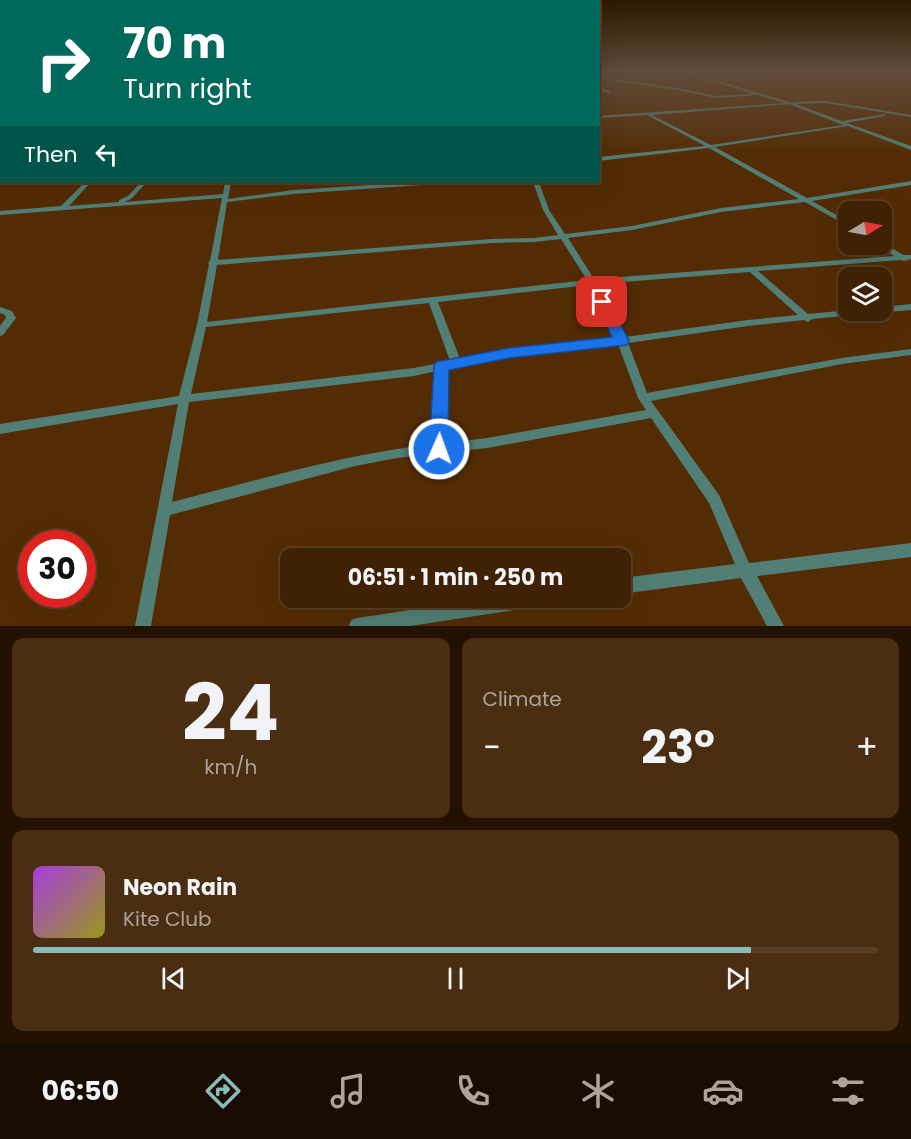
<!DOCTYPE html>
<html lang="en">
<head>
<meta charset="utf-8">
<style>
  :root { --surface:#3f2103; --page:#4a2e12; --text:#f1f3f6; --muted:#ada39a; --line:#583e25; --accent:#8bbbb9 }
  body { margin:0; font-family:Poppins,sans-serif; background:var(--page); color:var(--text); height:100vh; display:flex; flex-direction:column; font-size:22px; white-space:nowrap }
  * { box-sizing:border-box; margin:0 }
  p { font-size:20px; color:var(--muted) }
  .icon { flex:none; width:33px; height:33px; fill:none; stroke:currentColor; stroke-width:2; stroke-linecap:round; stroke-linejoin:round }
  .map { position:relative; height:626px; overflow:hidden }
  .side { display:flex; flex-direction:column; gap:12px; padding:12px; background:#231202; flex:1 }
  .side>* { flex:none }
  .hud { position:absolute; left:0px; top:0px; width:600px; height:183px; box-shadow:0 6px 24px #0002,0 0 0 2px var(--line); background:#00695c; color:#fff; overflow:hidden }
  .needle { width:39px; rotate:80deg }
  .buttons { position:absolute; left:838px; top:201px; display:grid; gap:12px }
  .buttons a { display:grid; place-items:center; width:54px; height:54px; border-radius:12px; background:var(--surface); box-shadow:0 6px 24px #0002,0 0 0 2px var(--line); font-size:30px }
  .speed { position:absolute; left:18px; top:530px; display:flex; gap:12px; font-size:30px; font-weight:700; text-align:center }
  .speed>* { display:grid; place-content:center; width:78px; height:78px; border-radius:50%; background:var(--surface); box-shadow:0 6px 24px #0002,0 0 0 2px var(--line); line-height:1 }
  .speed .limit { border:9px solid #d22; background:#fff; color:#111 }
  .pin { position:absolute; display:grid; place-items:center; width:51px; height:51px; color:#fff; margin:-26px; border-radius:12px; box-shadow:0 3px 9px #0006 }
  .me { position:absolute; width:66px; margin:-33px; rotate:2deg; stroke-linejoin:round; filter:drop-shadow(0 0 4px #0008) }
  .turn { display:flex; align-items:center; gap:21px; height:126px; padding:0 24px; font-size:27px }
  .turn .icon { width:78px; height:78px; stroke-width:2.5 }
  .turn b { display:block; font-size:42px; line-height:51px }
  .then { display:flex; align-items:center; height:57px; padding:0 24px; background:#0003; gap:12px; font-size:22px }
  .big { font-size:45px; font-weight:700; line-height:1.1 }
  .side .tile { flex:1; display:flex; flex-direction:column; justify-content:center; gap:9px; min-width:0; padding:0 21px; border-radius:12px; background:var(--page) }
  .side .dial { align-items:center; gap:0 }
  .dial b { font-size:78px; line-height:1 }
  .song { display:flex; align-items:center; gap:18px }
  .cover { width:72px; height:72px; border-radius:9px; background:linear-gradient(135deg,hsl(280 70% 55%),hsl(60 70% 35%)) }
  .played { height:6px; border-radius:3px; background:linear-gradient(90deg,var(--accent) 85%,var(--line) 85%) }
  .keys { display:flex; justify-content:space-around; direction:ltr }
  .heat { display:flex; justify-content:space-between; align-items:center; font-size:33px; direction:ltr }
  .side .tiles { flex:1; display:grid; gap:12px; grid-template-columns:1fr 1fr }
  .tile:last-child { grid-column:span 2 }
  .trip { position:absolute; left:280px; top:548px; width:351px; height:60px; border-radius:12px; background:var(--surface); box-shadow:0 6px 24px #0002,0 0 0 2px var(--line); font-weight:700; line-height:60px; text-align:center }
  .menu { display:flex; height:96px; justify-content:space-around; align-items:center; background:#190d01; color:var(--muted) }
  .menu .icon { width:42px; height:42px }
  .menu .selected { color:var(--accent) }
  .menu b { font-size:27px; color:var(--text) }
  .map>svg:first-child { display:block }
</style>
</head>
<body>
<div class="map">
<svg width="911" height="626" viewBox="0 0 911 626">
  <rect width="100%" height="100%" fill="#542c04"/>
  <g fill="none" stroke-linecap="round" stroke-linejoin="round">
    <!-- minor -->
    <g fill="#517f75" fill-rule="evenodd">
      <path d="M680,71H685L793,103L795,102L826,101L911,115V117L826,103L796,104L842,121L886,114L884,116L847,123L911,146V150L848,126L715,147L807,198L911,181V185L812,201L849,222V227L805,202L721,212L632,230L568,238L594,279L894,256L877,244H882V242L903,255H911V259L904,261L900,260L758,271L808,314L849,310H882V307L911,304V310L812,319L808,322L804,320L748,326L628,343L647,393L842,358L911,349V355L842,364L651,401L719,495L749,563L911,543V557L757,576L784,626H767L741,578L621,594V578L735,564L709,503L651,418L487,448L397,458L355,466L170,515L151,626H135L178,404L0,434V424L179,396L197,325L209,264L208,263L210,261L222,198L0,215V211L61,206L85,182H91L69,206L119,202V200L128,196L141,182H147L132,198L125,202L223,194L225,182H231L228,199L293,190L417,182H439L436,184L293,194L227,202L218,260L491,239L534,238L558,235L543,210L533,182H539L549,210L565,234L632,226L721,208L799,199L709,148L598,161V157L705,146L647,115L598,118V116L784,103L758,95L716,98L678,90L598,79V77L678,88L716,96L754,94ZM789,104L843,125L711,145L652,115ZM561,239L587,280L207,322L217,265L491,243L534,242ZM750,272L798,315L748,320L625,337L597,284ZM589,285L616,339L509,350L460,359L438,302ZM429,303L450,361L414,368L191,394L206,327ZM618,344L638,398L646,410L487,438L445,443L447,369L509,356ZM437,371L433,444C345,454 258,480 172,502L189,402L414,376Z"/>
      <rect x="0" y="76" width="2" height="2"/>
      <path d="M598,86L610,91L611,92L608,93L598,89Z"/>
      <rect x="0" y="110" width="2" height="2"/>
      <rect x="0" y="132" width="2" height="2"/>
      <path d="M2,159V165L0,166V160Z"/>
      <rect x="0" y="173" width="2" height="4"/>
      <path d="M0,307L12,311L16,318L3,335L0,336V326L6,318L5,315L0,313Z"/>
      <path d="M496,597H556L554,603L548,605L410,626H349L351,620L357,618Z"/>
    </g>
  </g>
  <!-- sky -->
  <linearGradient id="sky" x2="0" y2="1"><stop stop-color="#2e1802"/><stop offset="0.45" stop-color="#614b3a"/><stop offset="1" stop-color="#614b3a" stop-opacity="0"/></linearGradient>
  <rect width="911" height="158" fill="url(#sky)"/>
  <!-- route -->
  <path fill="#1a73e8" stroke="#114b97" stroke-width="1.5" d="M602,298L609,302L629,341L627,345L509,358L449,370L448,449L445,454L439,457L432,454L429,449L434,366L436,362L509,348L612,337L595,302Z"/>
</svg>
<div class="buttons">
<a><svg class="needle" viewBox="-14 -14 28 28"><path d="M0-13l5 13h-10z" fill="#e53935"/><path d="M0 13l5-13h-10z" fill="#ada39a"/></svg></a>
<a><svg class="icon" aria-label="layers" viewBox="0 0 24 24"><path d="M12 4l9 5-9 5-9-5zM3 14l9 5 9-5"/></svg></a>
</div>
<div class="speed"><div class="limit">30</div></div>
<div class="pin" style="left:602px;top:302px;background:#d93025"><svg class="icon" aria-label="arrive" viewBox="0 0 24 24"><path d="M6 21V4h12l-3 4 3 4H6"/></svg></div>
<svg class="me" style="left:439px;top:449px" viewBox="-20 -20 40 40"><circle r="17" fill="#1a73e8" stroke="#fff" stroke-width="3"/><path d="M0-11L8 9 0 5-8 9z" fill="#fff"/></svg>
<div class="trip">06:51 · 1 min · 250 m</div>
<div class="hud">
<div class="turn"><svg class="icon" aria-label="right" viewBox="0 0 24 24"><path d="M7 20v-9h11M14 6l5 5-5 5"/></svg><div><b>70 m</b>Turn right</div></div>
<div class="then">Then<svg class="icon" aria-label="left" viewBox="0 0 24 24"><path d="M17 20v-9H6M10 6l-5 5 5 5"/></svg></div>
</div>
</div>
<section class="side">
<div class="tiles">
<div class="tile dial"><b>24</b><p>km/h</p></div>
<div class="tile"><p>Climate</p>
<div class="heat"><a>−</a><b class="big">23°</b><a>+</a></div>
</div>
<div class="tile">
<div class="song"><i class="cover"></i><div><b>Neon Rain</b><p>Kite Club</p></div></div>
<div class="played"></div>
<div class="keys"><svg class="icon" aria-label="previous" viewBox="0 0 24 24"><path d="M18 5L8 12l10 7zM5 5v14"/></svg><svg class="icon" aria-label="pause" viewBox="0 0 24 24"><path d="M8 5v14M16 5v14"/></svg><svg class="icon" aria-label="next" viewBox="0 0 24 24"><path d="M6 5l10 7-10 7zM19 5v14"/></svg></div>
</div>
</div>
</section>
<nav class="menu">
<b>06:50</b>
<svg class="icon selected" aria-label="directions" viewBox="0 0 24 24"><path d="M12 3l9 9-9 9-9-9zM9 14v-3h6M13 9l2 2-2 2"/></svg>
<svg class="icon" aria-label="music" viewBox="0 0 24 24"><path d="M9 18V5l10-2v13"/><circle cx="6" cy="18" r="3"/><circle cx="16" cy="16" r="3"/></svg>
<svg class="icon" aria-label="phone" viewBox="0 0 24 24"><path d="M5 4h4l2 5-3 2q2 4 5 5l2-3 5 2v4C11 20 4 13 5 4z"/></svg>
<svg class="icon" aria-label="climate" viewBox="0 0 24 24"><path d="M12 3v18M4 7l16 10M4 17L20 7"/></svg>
<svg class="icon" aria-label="car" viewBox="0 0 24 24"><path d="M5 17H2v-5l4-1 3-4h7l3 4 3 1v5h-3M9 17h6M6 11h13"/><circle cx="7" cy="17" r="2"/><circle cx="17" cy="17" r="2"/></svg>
<svg class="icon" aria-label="filters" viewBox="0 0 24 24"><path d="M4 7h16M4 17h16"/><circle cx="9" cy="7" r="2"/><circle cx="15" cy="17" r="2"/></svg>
</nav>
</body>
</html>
